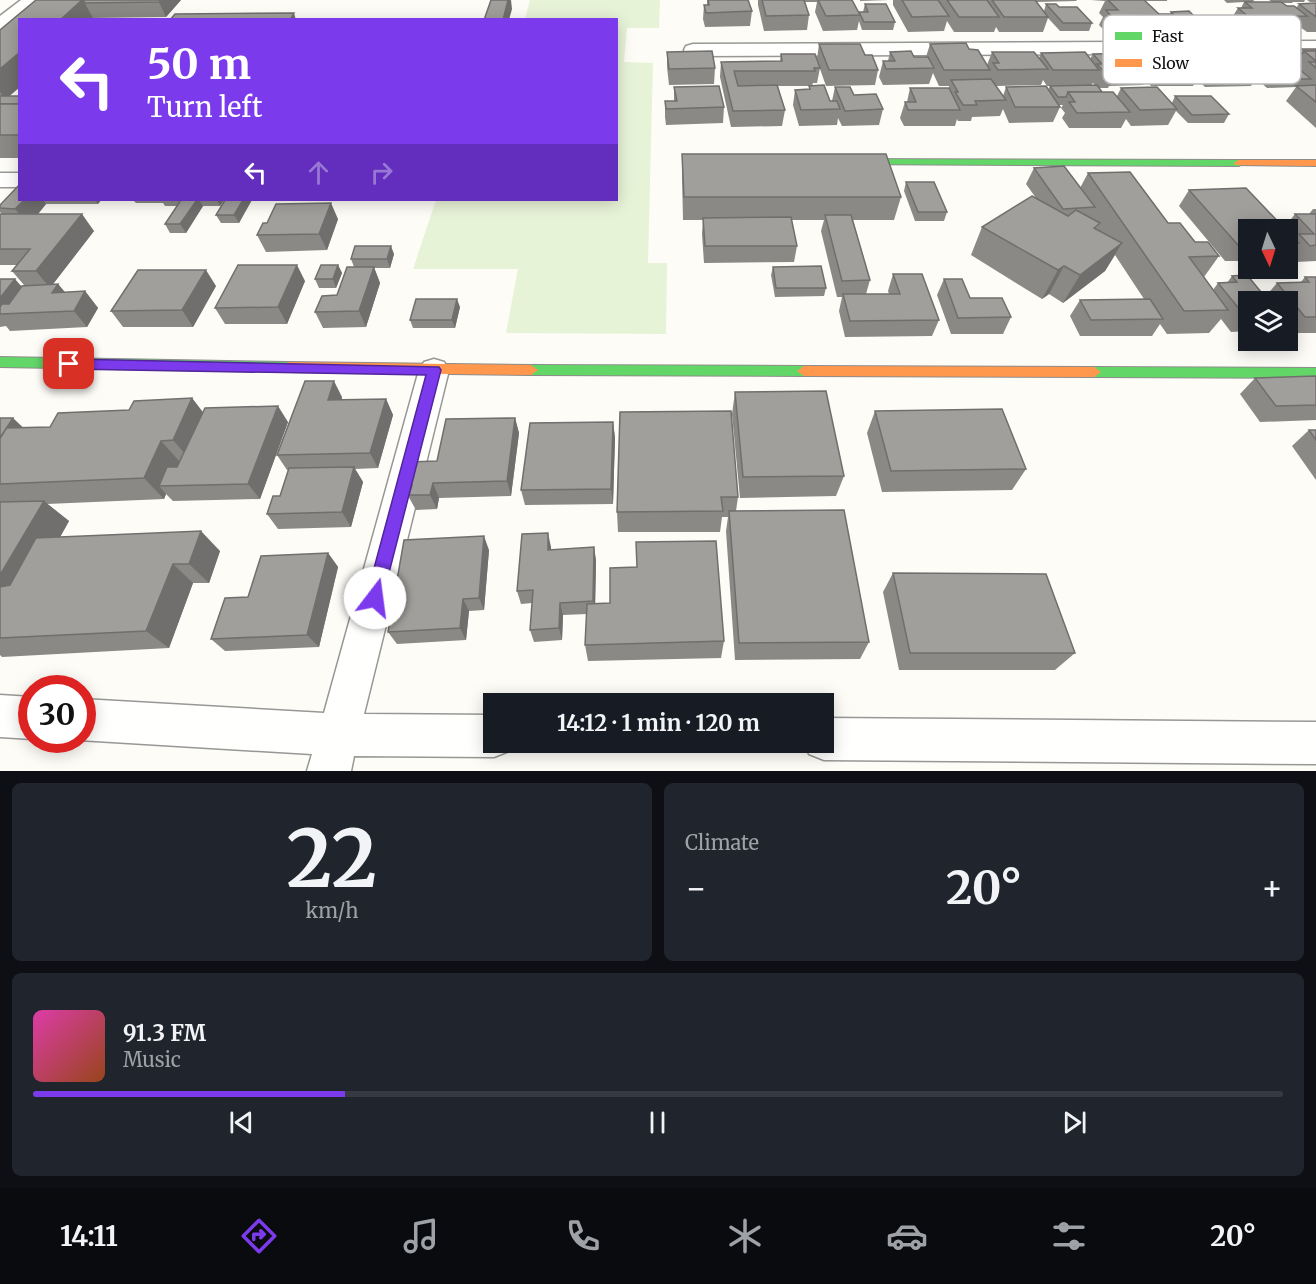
<!DOCTYPE html>
<html lang="en">
<head>
<meta charset="utf-8">
<style>
  :root { --surface:#171b24; --page:#20242c; --text:#f1f3f6; --muted:#9ea1a6; --line:#363941; --accent:#7c3aed }
  body { margin:0; font-family:Merriweather,serif; background:var(--page); color:var(--text); height:100vh; display:flex; flex-direction:column; font-size:22px; white-space:nowrap }
  * { box-sizing:border-box; margin:0 }
  p { font-size:20px; color:var(--muted) }
  .icon { flex:none; width:33px; height:33px; fill:none; stroke:currentColor; stroke-width:2; stroke-linecap:round; stroke-linejoin:round }
  .map { position:relative; height:771px; overflow:hidden }
  .panel { display:flex; flex-direction:column; gap:12px; padding:12px; background:#0d0f14; flex:1 }
  .panel>* { flex:none }
  .guide { position:absolute; left:18px; top:18px; width:600px; height:183px; border-radius:0px; box-shadow:0 3px 15px #0003; background:#7c3aed; color:#fff; overflow:hidden }
  .needle { width:39px; rotate:176deg }
  .tools { position:absolute; left:1238px; top:219px; display:grid; gap:12px }
  .tools a { display:grid; place-items:center; width:60px; height:60px; border-radius:0px; background:var(--surface); box-shadow:0 3px 15px #0003; font-size:30px }
  .speed { position:absolute; left:18px; top:675px; display:flex; gap:12px; font-size:30px; font-weight:700; text-align:center }
  .speed>* { display:grid; place-content:center; width:78px; height:78px; border-radius:50%; background:var(--surface); box-shadow:0 3px 15px #0003; line-height:1 }
  .speed .limit { border:9px solid #d22; background:#fff; color:#111 }
  .pin { position:absolute; display:grid; place-items:center; width:51px; height:51px; color:#fff; margin:-26px; border-radius:12px; box-shadow:0 3px 9px #0006 }
  .me { position:absolute; width:66px; margin:-33px; rotate:15deg; stroke-linejoin:round; filter:drop-shadow(0 0 4px #0008) }
  .turn { display:flex; align-items:center; gap:21px; height:126px; padding:0 30px; font-size:27px }
  .turn .icon { width:78px; height:78px; stroke-width:2.5 }
  .turn b { display:block; font-size:42px; line-height:51px }
  .lanes { display:flex; align-items:center; height:57px; padding:0 30px; background:#0003; justify-content:center; gap:30px; direction:ltr }
  .lanes .off { opacity:.35 }
  .big { font-size:45px; font-weight:700; line-height:1.1 }
  .panel .widget { flex:1; display:flex; flex-direction:column; justify-content:center; gap:9px; min-width:0; padding:0 21px; border-radius:9px; background:var(--page) }
  .panel .dial { align-items:center; gap:0 }
  .dial b { font-size:78px; line-height:1 }
  .song { display:flex; align-items:center; gap:18px }
  .cover { width:72px; height:72px; border-radius:9px; background:linear-gradient(135deg,hsl(320 70% 55%),hsl(20 70% 35%)) }
  .played { height:6px; border-radius:3px; background:linear-gradient(90deg,var(--accent) 25%,var(--line) 25%) }
  .keys { display:flex; justify-content:space-around; direction:ltr }
  .heat { display:flex; justify-content:space-between; align-items:center; font-size:33px; direction:ltr }
  .panel .tiles { flex:1; display:grid; gap:12px; grid-template-columns:1fr 1fr }
  .widget:last-child { grid-column:span 2 }
  .trip { position:absolute; left:483px; top:693px; width:351px; height:60px; border-radius:0px; background:var(--surface); box-shadow:0 3px 15px #0003; font-weight:700; line-height:60px; text-align:center }
  .tabs { display:flex; height:96px; justify-content:space-around; align-items:center; background:#090b0e; color:var(--muted) }
  .tabs .icon { width:42px; height:42px }
  .tabs .active { color:var(--accent) }
  .tabs b { font-size:27px; color:var(--text) }
  .map>svg:first-child { display:block }
</style>
</head>
<body>
<div class="map">
<svg width="1316" height="771" viewBox="0 0 1316 771">
  <rect width="100%" height="100%" fill="#fdfcf7"/>
  <!-- green -->
  <path fill="#e7f3d7" d="M530,0H660L659,28H627L624,62L653,63L648,263H667L666,334L506,333L518,269H413L436,200H616V20L525,19Z"/>
  <g fill="none" stroke-linecap="round" stroke-linejoin="round">
    <defs>
      <g id="street">
        <path d="M21,0H40L6,29L0,30V16Z"/>
        <path d="M1316,41V53L693,56L686,54L684,50L686,46L693,44Z"/>
        <rect x="0" y="173" width="20" height="14"/>
        <path d="M434,359L444,362L449,370L364,714L494,715V742H512L509,751L494,757L354,756L351,771H307L312,754L79,740H82V699L324,713L419,370L424,362Z"/>
        <path d="M0,695L32,697V739L0,737Z"/>
        <path d="M824,718L1316,722V764L824,760L809,754L804,742H824Z"/>
      </g>
      <g id="fast">
        <path d="M844,159L1239,160L1244,163L1239,166L840,164L839,162Z"/>
        <path d="M0,357L288,362L295,367L288,372L0,367Z"/>
        <path d="M531,365L804,366L811,371L804,376L531,375L524,370Z"/>
        <path d="M1094,367L1316,368V378L1094,377L1087,372Z"/>
      </g>
      <g id="slow">
        <path d="M1239,160H1316V166L1235,165L1234,163Z"/>
        <path d="M288,362L531,365L538,370L531,375L288,372L281,367Z"/>
        <path d="M804,366L1094,367L1101,372L1094,377L804,376L797,371Z"/>
      </g>
    </defs>
    <!-- street casing -->
    <use href="#street" stroke="#979795" stroke-width="3"/>
    <!-- fast casing -->
    <use href="#fast" stroke="#8e8d8b" stroke-width="2"/>
    <!-- slow casing -->
    <use href="#slow" stroke="#8e8d8b" stroke-width="2"/>
    <!-- street -->
    <use href="#street" fill="#fffffe" fill-rule="evenodd"/>
    <!-- fast -->
    <use href="#fast" fill="#63d668" fill-rule="evenodd"/>
    <!-- slow -->
    <use href="#slow" fill="#ff974d" fill-rule="evenodd"/>
  </g>
  <!-- wall -->
  <g fill="#8a8986" fill-rule="evenodd">
    <path d="M36,0H181L166,17L93,18L94,20H20L9,96H20V158H0V30Z"/>
    <path d="M707,0H751L728,1L752,11L750,26L705,27L703,19L704,5H707Z"/>
    <path d="M758,0H852L859,14L863,12L865,4L895,22L893,30H862L859,21L857,30L823,31L815,12L817,2H804L809,15L807,30L764,31L758,5Z"/>
    <path d="M860,0H889L860,1Z"/>
    <path d="M893,0H938V1L939,0H1077L1076,1L1036,2L1044,11L1046,4L1059,7L1092,23L1089,31H1060L1048,18L1043,32H999L996,27L994,32H954L947,21L944,31L908,32L893,5Z"/>
    <path d="M1091,0H1167V1H1145L1159,14H1170L1171,12L1203,25L1199,32L1160,33L1154,27L1153,30L1105,31L1099,25L1103,17L1099,13L1105,1Z"/>
    <path d="M1224,0H1254L1253,2H1272L1269,0H1305L1304,2H1293L1292,3H1282L1287,6L1296,8L1299,4L1316,3V32H1307L1300,27L1297,31L1240,32L1229,22L1238,8H1241L1244,2L1227,3Z"/>
    <path d="M1307,0H1316V2H1310Z"/>
    <path d="M819,44L865,55L878,70L875,85L826,86L819,66L820,68L817,83H813L812,86L830,101H832L835,87L854,95L883,109L879,125L842,126L838,118L837,125L799,126L793,105L795,90L809,89V86H778L785,110L782,126L731,127L720,77L721,62L780,61L781,54L817,59Z"/>
    <path d="M930,44L969,49L987,65L992,52L1039,58L1041,53L1090,59L1093,54L1137,55L1140,49L1187,56L1193,46L1255,65H1295L1296,62H1289L1283,57L1288,49H1316V128L1286,101L1296,87L1267,88L1256,78L1251,86L1205,87L1197,79L1193,86H1151L1146,80L1143,85L1109,86L1108,88H1099L1102,92L1117,96L1121,88L1172,103L1175,96L1229,114L1224,123H1188L1176,111L1168,125L1131,126L1126,119L1121,128H1069L1062,118L1065,113L1061,108L1063,105H1059L1060,107L1053,122L1009,123L1003,109L1000,116L972,117L971,121H958L957,119L955,126H904L900,118L905,102H907L910,88H949V86H939L933,73L929,84L883,85L879,77L883,61H888L890,52L914,57H926ZM1043,80L1047,86L1091,85L1093,83L1095,85L1050,86L1048,90L1006,87L1003,96L996,86L1041,85Z"/>
    <path d="M667,52L715,68L714,84L669,85L667,67Z"/>
    <path d="M674,87L724,107L723,123L666,125L665,117V101H674Z"/>
    <path d="M682,154L901,197L894,220H853L870,280L866,294H889L888,291L893,274L939,320L932,336L845,337L839,311L842,297H837L821,231L824,220H791L797,246L794,262L704,263L702,234L703,220H683L682,176Z"/>
    <path d="M1034,168L1080,188L1088,173L1168,223L1195,242L1219,256L1204,277L1213,290L1218,283H1227L1232,276L1265,297L1277,283H1300L1305,277H1316V333H1290L1287,330V302H1248V331L1231,332L1221,319L1209,333L1167,334L1160,324L1152,336H1080L1070,316L1080,300L1144,299L1115,255L1105,271L1063,303L1049,294L1042,299L971,255L982,227L1036,198L1026,184Z"/>
    <path d="M906,182L947,212L944,221H915L904,191Z"/>
    <path d="M1189,190L1284,228L1295,214H1309L1313,209H1316V261L1296,262L1289,254L1287,256V230H1248V261H1225L1179,206Z"/>
    <path d="M20,200H101L98,204H46L38,214L94,231L53,284H58L65,292L85,291L98,308L87,327L10,331L6,326L0,327V279L21,286L24,285L12,271L17,265H0V214H2L0,212V205Z"/>
    <path d="M133,200H224L220,206H203L186,233H170L165,224L177,206H165L163,203H136Z"/>
    <path d="M225,200H251L239,223H221L216,215Z"/>
    <path d="M338,219L327,250L266,252L257,235L267,223Z"/>
    <path d="M394,254L390,268H374L380,283L366,327L323,328L315,312L337,295L354,267L351,259Z"/>
    <path d="M338,265L342,273L336,288H319L315,279Z"/>
    <path d="M773,267L826,288L824,296L775,297L771,275Z"/>
    <path d="M944,279L970,298L1011,317L1003,334H951L937,295Z"/>
    <path d="M305,281L287,324H225L215,308Z"/>
    <path d="M216,286L193,327H123L111,311Z"/>
    <path d="M460,307L455,328H413L410,320Z"/>
    <path d="M1316,376V420L1260,422L1240,394L1255,378Z"/>
    <path d="M735,392L844,476L836,496L740,498L732,414Z"/>
    <path d="M342,397V400L386,399L393,415L378,468L355,469L363,482L351,527L278,529L267,514L280,496L289,470H287L277,455Z"/>
    <path d="M192,398L203,413L288,422L260,499L173,501L166,494L164,499L47,504L69,521L60,537L220,551L209,583H193L169,648L2,657L0,655V418L24,428L50,427L129,410Z"/>
    <path d="M875,411L1026,469L1012,490L882,492L867,433Z"/>
    <path d="M620,412L738,497L736,511L869,642L860,659L735,660L726,531L728,517H722L720,532H618L617,512Z"/>
    <path d="M515,418L519,433L511,496L439,498L437,509L416,510L402,485L437,461Z"/>
    <path d="M613,422L615,438L613,504L525,505L521,490Z"/>
    <path d="M1309,430H1316V480L1292,446Z"/>
    <path d="M551,547V550L594,547L596,561L595,603L724,641L721,658L588,661L585,645L587,614L563,615L562,640L534,642L530,630L532,603L521,604L517,591Z"/>
    <path d="M489,550L484,610L469,611L466,640L397,644L388,632Z"/>
    <path d="M328,553L338,567L319,647L225,651L211,639L248,597Z"/>
    <path d="M893,573L1075,653L1055,670H899L883,592Z"/>
  </g>
  <!-- shaded-wall -->
  <g fill="#716f6d">
    <path d="M82,0H83L94,20H60Z"/>
    <path d="M161,0H181L166,17L159,2Z"/>
    <path d="M508,0H511L512,9L509,20H503Z"/>
    <path d="M294,13L296,20H290Z"/>
    <path d="M20,52V87L5,100L0,92V69Z"/>
    <path d="M24,200H43L46,204L29,225L15,209Z"/>
    <path d="M95,200H101L98,204Z"/>
    <path d="M197,200H199L203,206L186,233L180,224Z"/>
    <path d="M217,200H224L220,206Z"/>
    <path d="M243,200H252L239,223L234,215Z"/>
    <path d="M331,203L338,219L327,250L319,234Z"/>
    <path d="M82,214L94,231L50,288L36,271Z"/>
    <path d="M1122,243L1105,271L1063,303L1080,275Z"/>
    <path d="M391,246L394,254L390,268L387,259Z"/>
    <path d="M297,265L305,281L287,324L278,307Z"/>
    <path d="M338,265L342,273L336,288L333,279Z"/>
    <path d="M1064,266L1049,294L1042,299L1058,270Z"/>
    <path d="M374,267L380,283L366,327L359,311Z"/>
    <path d="M206,270L216,286L193,327L182,310Z"/>
    <path d="M15,279L29,295L0,314V298Z"/>
    <path d="M58,284L71,300L52,293Z"/>
    <path d="M85,291L98,308L87,327L74,311Z"/>
    <path d="M457,299L460,307L455,328L452,320Z"/>
    <path d="M334,381L342,397L337,416L328,400Z"/>
    <path d="M192,398L209,420L192,462L173,440Z"/>
    <path d="M386,399L393,415L378,468L370,453Z"/>
    <path d="M278,406L288,422L260,499L248,484Z"/>
    <path d="M13,418L30,434L0,438Z"/>
    <path d="M515,418L519,433L511,496L507,481Z"/>
    <path d="M613,422L615,438L613,504L611,489Z"/>
    <path d="M161,441L180,462L170,486H159L166,494L164,499L144,478Z"/>
    <path d="M354,467L363,482L351,527L342,512Z"/>
    <path d="M433,483L439,498L437,509L430,495Z"/>
    <path d="M44,501L69,521L4,638H0V575Z"/>
    <path d="M201,531L220,551L209,583L189,564Z"/>
    <path d="M548,533L551,547V563L548,550Z"/>
    <path d="M484,536L489,550L484,610L479,598Z"/>
    <path d="M594,547L596,561L595,614L593,601Z"/>
    <path d="M328,553L338,567L319,647L307,635Z"/>
    <path d="M173,564L193,583L169,648L146,631Z"/>
    <path d="M463,599L469,611L466,640L460,628Z"/>
    <path d="M560,603L563,615L562,640L559,628Z"/>
  </g>
  <!-- building -->
  <g fill="#a19f9c" stroke="#716f6d" stroke-width="1.5">
    <path d="M36,0H82L60,20H20V52L0,69V30Z"/>
    <path d="M83,0H161L159,2L85,3Z"/>
    <path d="M491,0H508L503,20H484Z"/>
    <path d="M708,0H748L752,11L706,13L704,5H709Z"/>
    <path d="M762,0H804L809,15L766,16Z"/>
    <path d="M818,0H852L860,15L826,16Z"/>
    <path d="M902,0H938L949,16L912,17Z"/>
    <path d="M947,0H987L999,17H959Z"/>
    <path d="M992,0H1035L1048,17H1004Z"/>
    <path d="M1108,0H1144L1160,15L1111,16L1106,10H1118Z"/>
    <path d="M1245,2H1281L1287,6H1294L1307,16L1249,17L1238,8H1252Z"/>
    <path d="M1316,3V17L1299,4Z"/>
    <path d="M865,4H886L895,22H864L859,12H868Z"/>
    <path d="M1046,4H1056L1059,7H1077L1092,23H1063Z"/>
    <path d="M1189,11L1203,25H1163L1158,20L1160,15L1159,14H1173L1171,12Z"/>
    <path d="M294,13L290,20H170L175,14Z"/>
    <path d="M294,19H413L412,20Z"/>
    <path d="M966,43L969,49L978,50L990,70H944L930,44Z"/>
    <path d="M819,44H860L865,55H872L878,70H829Z"/>
    <path d="M1288,49H1316V51H1304L1302,54H1295Z"/>
    <path d="M712,51L715,68L669,69L667,52Z"/>
    <path d="M911,51L914,57H928L934,68L886,69L883,61H895L890,52Z"/>
    <path d="M1304,51H1316V61Z"/>
    <path d="M992,52H1034L1048,69L998,70L993,63H999Z"/>
    <path d="M1085,52L1099,70H1053L1041,53Z"/>
    <path d="M1135,53L1151,70H1114L1116,73H1105L1097,64H1102L1093,54Z"/>
    <path d="M781,54H815L820,68H814L815,71H734L738,86L777,85L785,110L733,111L721,62L782,61Z"/>
    <path d="M1309,62H1316V68Z"/>
    <path d="M1255,64H1293L1311,79H1272Z"/>
    <path d="M991,79L1006,100L975,101L977,105H963L955,92H958L951,80Z"/>
    <path d="M824,85L830,101H837L840,109L801,110L795,90L810,89L809,86Z"/>
    <path d="M1097,85L1102,92H1068L1066,97H1058L1050,86Z"/>
    <path d="M1316,85V102L1296,86Z"/>
    <path d="M719,86L724,107L666,109L665,101H677L674,87Z"/>
    <path d="M1046,86L1060,107H1015L1006,87Z"/>
    <path d="M835,87H850L854,95L876,94L883,109L845,111Z"/>
    <path d="M1157,87L1177,109L1140,110L1121,88Z"/>
    <path d="M910,88H949L960,110H908L905,102H916Z"/>
    <path d="M1068,92H1113L1130,112L1077,113L1069,102H1075Z"/>
    <rect x="0" y="96" width="20" height="8"/>
    <path d="M1175,96H1211L1229,114L1192,115Z"/>
    <rect x="0" y="104" width="20" height="31"/>
    <path d="M682,154H886L901,197H684Z"/>
    <path d="M1064,166L1095,207L1063,209L1034,168Z"/>
    <path d="M1130,172L1168,223H1180L1195,242H1208L1219,256L1189,257L1228,310L1184,311L1088,173Z"/>
    <path d="M906,182H934L947,212H918Z"/>
    <path d="M20,184V200H24L15,209L0,208V205Z"/>
    <path d="M1246,188L1286,230H1248V245H1238L1189,190Z"/>
    <path d="M1032,196L1068,216L1076,210L1100,223L1094,228L1122,243L1080,275L1064,266L1058,270L982,227Z"/>
    <path d="M181,200H197L180,224H165Z"/>
    <path d="M225,200H243L234,215H216Z"/>
    <path d="M331,203L319,234L257,235L263,223H267L276,204Z"/>
    <path d="M0,214H82L36,271H12L30,249H0Z"/>
    <path d="M1295,214H1316V245L1310,246L1299,234H1314Z"/>
    <path d="M825,215H851L870,280L842,281Z"/>
    <path d="M791,217L797,246H705L703,218Z"/>
    <path d="M1287,231L1299,243H1287Z"/>
    <path d="M355,246H391L387,259H351Z"/>
    <path d="M238,265H297L278,307L215,308Z"/>
    <path d="M321,265H338L333,279H315Z"/>
    <path d="M821,266L826,288H776L773,267Z"/>
    <path d="M347,267H374L359,311L315,312L322,296L337,295Z"/>
    <path d="M138,270H206L182,310L111,311Z"/>
    <path d="M893,274H922L939,320L850,321L843,294H900Z"/>
    <path d="M1247,275L1266,298L1270,297L1274,302H1248V316H1245L1218,283L1237,282L1232,276Z"/>
    <path d="M1305,277H1316V317H1305L1277,283L1309,282Z"/>
    <path d="M0,279H15L0,298Z"/>
    <path d="M944,279H962L970,298H1002L1011,317L958,318Z"/>
    <path d="M58,284L52,293L85,291L74,311L0,314V307L2,304H9L22,286Z"/>
    <path d="M416,299H457L452,320H410Z"/>
    <path d="M1150,299L1163,319L1091,320L1080,300Z"/>
    <path d="M1316,376V405L1276,406L1255,378Z"/>
    <path d="M305,381H334L328,400L386,399L370,453L277,455Z"/>
    <path d="M826,391L844,476L743,477L735,392Z"/>
    <path d="M192,398L173,440L161,441L144,478L0,484V438L6,428L50,427L58,413L129,410L134,401Z"/>
    <path d="M278,406L248,484L159,486L167,467H177L205,408Z"/>
    <path d="M1002,409L1026,469L891,471L875,411Z"/>
    <path d="M731,411L738,497H721L723,511L617,512L620,412Z"/>
    <path d="M0,418H13L0,438Z"/>
    <path d="M515,418L507,481L433,483L430,495H409L412,485H402L408,462L437,461L446,419Z"/>
    <path d="M613,422L611,489L521,490L530,423Z"/>
    <path d="M1309,430H1316V440Z"/>
    <path d="M354,467L342,512L267,514L273,496H280L289,468Z"/>
    <path d="M44,501L0,575V502Z"/>
    <path d="M844,510L869,642L739,643L729,511Z"/>
    <path d="M201,531L189,564H173L146,631L0,638V587L10,585L36,538Z"/>
    <path d="M548,533V550L594,547L593,601L560,603L559,628L530,630L533,590L517,591L522,534Z"/>
    <path d="M484,536L479,598L463,599L460,628L388,632L404,540Z"/>
    <path d="M716,541L724,641L585,645L587,604L610,603V568L637,567L636,542Z"/>
    <path d="M328,553L307,635L211,639L225,598L248,597L261,556Z"/>
    <path d="M893,573L1046,574L1075,653H910Z"/>
  </g>
  <!-- route -->
  <path fill="#7c3aed" stroke="#51269a" stroke-width="1.5" d="M69,359L439,367L441,370L381,604L375,606L369,604L366,598L426,375L69,369L62,364Z"/>
  <!-- legend -->
  <rect x="1103" y="15" width="198" height="69" rx="9" fill="#fff" stroke="#b8b8b8" stroke-width="1.5"/>
  <rect x="1115" y="32" width="27" height="8" fill="#63d668"/>
  <rect x="1115" y="59" width="27" height="8" fill="#ff974d"/>
  <g font-size="16" fill="#111">
    <text x="1152" y="42">Fast</text>
    <text x="1152" y="69">Slow</text>
  </g>
</svg>
<div class="tools">
<a><svg class="needle" viewBox="-14 -14 28 28"><path d="M0-13l5 13h-10z" fill="#e53935"/><path d="M0 13l5-13h-10z" fill="#9ea1a6"/></svg></a>
<a><svg class="icon" aria-label="layers" viewBox="0 0 24 24"><path d="M12 4l9 5-9 5-9-5zM3 14l9 5 9-5"/></svg></a>
</div>
<div class="speed"><div class="limit">30</div></div>
<div class="pin" style="left:69px;top:364px;background:#d93025"><svg class="icon" aria-label="arrive" viewBox="0 0 24 24"><path d="M6 21V4h12l-3 4 3 4H6"/></svg></div>
<svg class="me" style="left:375px;top:598px" viewBox="-20 -20 40 40"><circle r="19" fill="#fff"/><path d="M0-13L10 11 0 6-10 11z" fill="#7c3aed"/></svg>
<div class="trip">14:12 · 1 min · 120 m</div>
<div class="guide">
<div class="turn"><svg class="icon" aria-label="left" viewBox="0 0 24 24"><path d="M17 20v-9H6M10 6l-5 5 5 5"/></svg><div><b>50 m</b>Turn left</div></div>
<div class="lanes"><svg class="icon" aria-label="left" viewBox="0 0 24 24"><path d="M17 20v-9H6M10 6l-5 5 5 5"/></svg><svg class="icon off" aria-label="ahead" viewBox="0 0 24 24"><path d="M12 20V5M6 11l6-6 6 6"/></svg><svg class="icon off" aria-label="right" viewBox="0 0 24 24"><path d="M7 20v-9h11M14 6l5 5-5 5"/></svg></div>
</div>
</div>
<section class="panel">
<div class="tiles">
<div class="widget dial"><b>22</b><p>km/h</p></div>
<div class="widget"><p>Climate</p>
<div class="heat"><a>−</a><b class="big">20°</b><a>+</a></div>
</div>
<div class="widget">
<div class="song"><i class="cover"></i><div><b>91.3 FM</b><p>Music</p></div></div>
<div class="played"></div>
<div class="keys"><svg class="icon" aria-label="previous" viewBox="0 0 24 24"><path d="M18 5L8 12l10 7zM5 5v14"/></svg><svg class="icon" aria-label="pause" viewBox="0 0 24 24"><path d="M8 5v14M16 5v14"/></svg><svg class="icon" aria-label="next" viewBox="0 0 24 24"><path d="M6 5l10 7-10 7zM19 5v14"/></svg></div>
</div>
</div>
</section>
<nav class="tabs">
<b>14:11</b>
<svg class="icon active" aria-label="directions" viewBox="0 0 24 24"><path d="M12 3l9 9-9 9-9-9zM9 14v-3h6M13 9l2 2-2 2"/></svg>
<svg class="icon" aria-label="music" viewBox="0 0 24 24"><path d="M9 18V5l10-2v13"/><circle cx="6" cy="18" r="3"/><circle cx="16" cy="16" r="3"/></svg>
<svg class="icon" aria-label="phone" viewBox="0 0 24 24"><path d="M5 4h4l2 5-3 2q2 4 5 5l2-3 5 2v4C11 20 4 13 5 4z"/></svg>
<svg class="icon" aria-label="climate" viewBox="0 0 24 24"><path d="M12 3v18M4 7l16 10M4 17L20 7"/></svg>
<svg class="icon" aria-label="car" viewBox="0 0 24 24"><path d="M5 17H2v-5l4-1 3-4h7l3 4 3 1v5h-3M9 17h6M6 11h13"/><circle cx="7" cy="17" r="2"/><circle cx="17" cy="17" r="2"/></svg>
<svg class="icon" aria-label="filters" viewBox="0 0 24 24"><path d="M4 7h16M4 17h16"/><circle cx="9" cy="7" r="2"/><circle cx="15" cy="17" r="2"/></svg>
<b>20°</b>
</nav>
</body>
</html>
